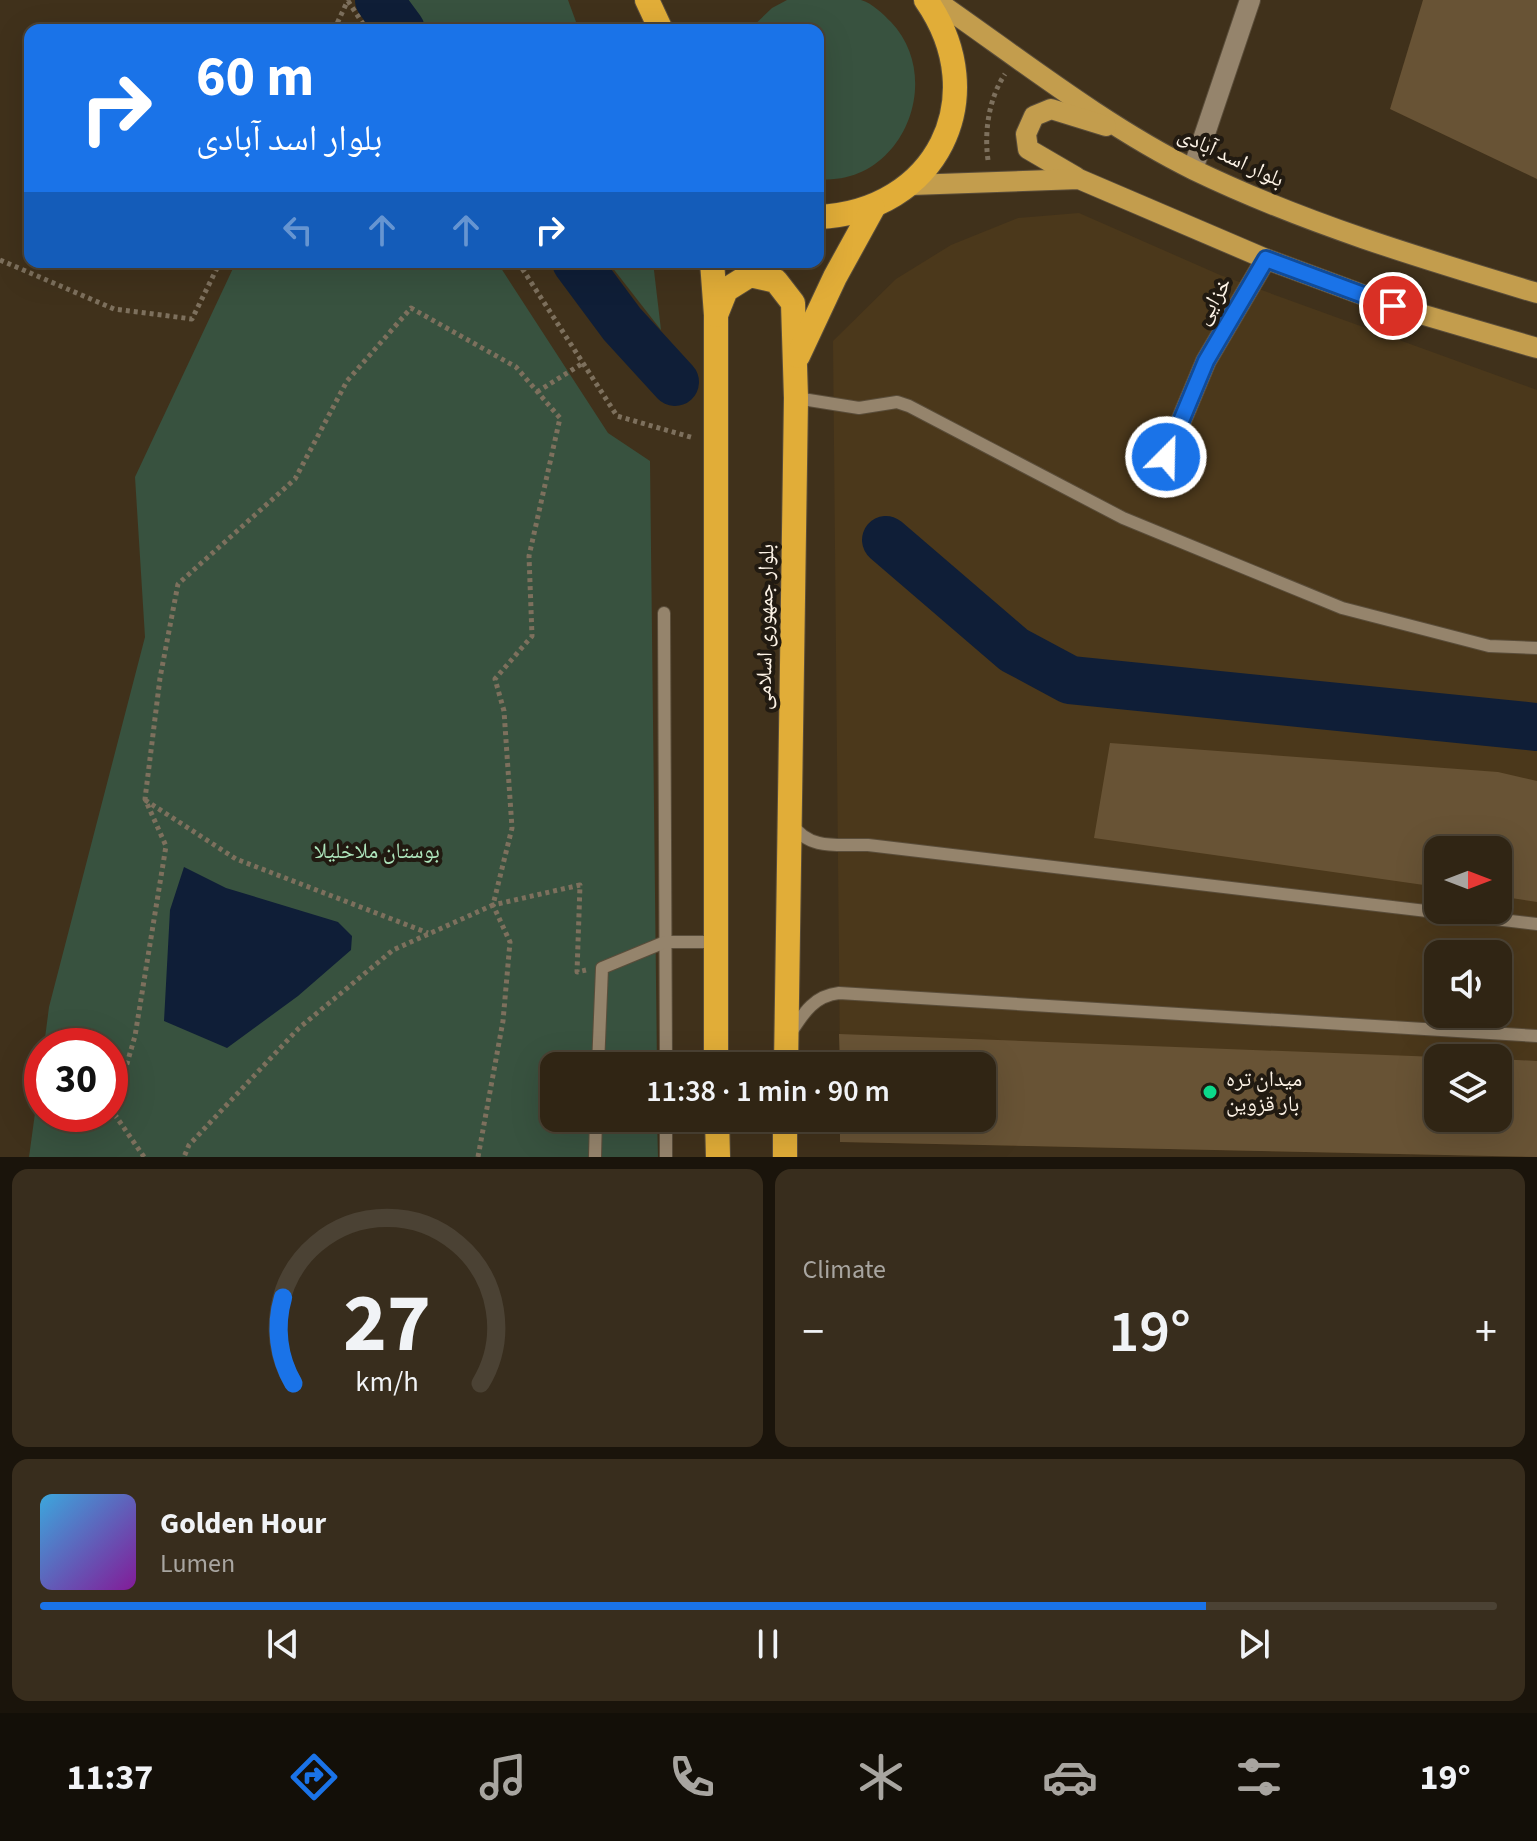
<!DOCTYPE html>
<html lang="en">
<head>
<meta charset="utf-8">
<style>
  :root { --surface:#302514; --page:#382d1d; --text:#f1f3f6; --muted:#a8a5a0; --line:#4b4234; --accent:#1a73e8 }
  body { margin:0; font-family:"Source Sans 3","Noto Naskh Arabic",sans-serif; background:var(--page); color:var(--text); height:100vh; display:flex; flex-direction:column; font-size:30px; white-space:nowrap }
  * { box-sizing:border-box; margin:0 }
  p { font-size:26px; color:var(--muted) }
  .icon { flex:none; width:44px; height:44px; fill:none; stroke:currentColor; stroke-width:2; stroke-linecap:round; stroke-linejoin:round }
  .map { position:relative; height:1157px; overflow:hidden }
  .drawer { display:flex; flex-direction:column; gap:12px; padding:12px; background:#1a140b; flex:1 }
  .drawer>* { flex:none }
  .banner { position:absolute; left:24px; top:24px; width:800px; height:244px; border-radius:16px; box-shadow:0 8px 32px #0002,0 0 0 2px var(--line); background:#1a73e8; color:#fff; overflow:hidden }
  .needle { width:52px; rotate:90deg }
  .controls { position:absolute; left:1424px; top:836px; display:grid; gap:16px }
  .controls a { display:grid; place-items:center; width:88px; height:88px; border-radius:16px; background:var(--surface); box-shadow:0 8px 32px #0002,0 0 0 2px var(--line); font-size:40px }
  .speed { position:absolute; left:24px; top:1028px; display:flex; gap:16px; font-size:40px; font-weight:700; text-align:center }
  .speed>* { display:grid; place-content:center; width:104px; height:104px; border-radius:50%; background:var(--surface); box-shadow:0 8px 32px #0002,0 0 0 2px var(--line); line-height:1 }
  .speed .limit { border:12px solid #d22; background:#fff; color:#111 }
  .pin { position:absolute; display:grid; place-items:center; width:68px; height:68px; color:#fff; margin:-34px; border:4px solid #fff; border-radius:50%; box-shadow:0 2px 8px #0007 }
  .me { position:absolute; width:88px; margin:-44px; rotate:23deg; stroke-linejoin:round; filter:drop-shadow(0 0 6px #0008) }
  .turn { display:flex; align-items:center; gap:28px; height:168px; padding:0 40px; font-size:36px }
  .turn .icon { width:104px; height:104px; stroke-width:2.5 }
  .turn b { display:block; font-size:56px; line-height:68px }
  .lanes { display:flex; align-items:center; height:76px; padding:0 40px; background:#0003; justify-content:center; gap:40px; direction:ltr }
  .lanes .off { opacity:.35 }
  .big { font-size:60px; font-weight:600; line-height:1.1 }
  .drawer .card { flex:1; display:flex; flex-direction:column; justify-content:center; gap:12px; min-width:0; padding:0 28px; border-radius:16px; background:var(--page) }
  .drawer .dial { align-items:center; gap:0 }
  .dial svg { height:208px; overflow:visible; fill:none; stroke:var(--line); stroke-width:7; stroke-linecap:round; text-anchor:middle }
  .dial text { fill:var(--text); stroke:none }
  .song { display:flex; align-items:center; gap:24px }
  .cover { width:96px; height:96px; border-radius:12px; background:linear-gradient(135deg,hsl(200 70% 55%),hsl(290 70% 35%)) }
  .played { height:8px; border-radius:4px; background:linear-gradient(90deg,var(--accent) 80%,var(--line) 80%) }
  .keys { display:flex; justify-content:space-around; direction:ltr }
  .heat { display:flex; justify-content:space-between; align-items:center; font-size:44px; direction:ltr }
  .drawer .tiles { flex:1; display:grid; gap:12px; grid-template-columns:1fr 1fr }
  .card:last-child { grid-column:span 2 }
  .trip { position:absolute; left:540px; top:1052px; width:456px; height:80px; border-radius:16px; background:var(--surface); box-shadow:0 8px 32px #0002,0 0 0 2px var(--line); font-weight:600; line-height:80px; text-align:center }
  .menu { display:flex; height:128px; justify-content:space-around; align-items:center; background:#130f08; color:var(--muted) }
  .menu .icon { width:56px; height:56px }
  .menu .current { color:var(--accent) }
  .menu b { font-size:36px; color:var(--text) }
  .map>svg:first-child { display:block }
</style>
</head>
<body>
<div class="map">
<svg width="1537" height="1157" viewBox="0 0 1537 1157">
  <rect width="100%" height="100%" fill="#40311b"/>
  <!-- built -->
  <path fill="#4b381b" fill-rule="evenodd" d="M1079,213L1220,275L1537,390V1157L840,1142L982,1118V1066H840L833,341L896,279L951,245L1018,218ZM1438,850H1498V910H1438ZM1438,954H1498V1014H1438ZM1438,1058H1498V1118H1438Z"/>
  <!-- green -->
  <g fill="#38523f">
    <path d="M405,0H568L579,30H429Z"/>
    <path d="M787,0C809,0 840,0 861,0C872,3 883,14 891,22C946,80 901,187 818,179V30H749L772,8Z"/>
    <path d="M236,262H497L608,433L650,461L657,1066H554V1118H657L658,1157H29L42,1062V1114H110V1046H44L49,1007L145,637L135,477Z"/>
    <path d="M608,262H653L661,330Z"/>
  </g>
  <!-- water -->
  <path fill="#0f1e37" d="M184,867L226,888L338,922L352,936L351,950L298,996L227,1048L164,1021L170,910Z"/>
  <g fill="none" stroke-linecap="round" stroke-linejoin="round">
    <!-- river -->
    <g stroke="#0f1e37" stroke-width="48">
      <path d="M379,0L401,30"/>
      <path d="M576,262L622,324L675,382"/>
      <path d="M886,540L1014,650L1070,680L1537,727"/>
    </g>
  </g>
  <!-- building -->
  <g fill="#685335">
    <path d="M1423,0H1537V179L1390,109Z"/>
    <path d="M1110,743L1498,772L1537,781V902L1498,896V850H1438V887L1094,838Z"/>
    <path d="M839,1034L1438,1057V1118H1498V1059L1537,1061V1157L840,1142V1118H982V1066H840Z"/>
  </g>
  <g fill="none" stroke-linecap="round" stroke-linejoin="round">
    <defs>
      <g id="lane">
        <path d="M796,398L859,408L897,402L909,406L1123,518L1342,608L1489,646L1537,648"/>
        <path d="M664,613L666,1066"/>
        <path d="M792,824C809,851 840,844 868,845L1537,924"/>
        <path d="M790,1034C803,1014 813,996 839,993L1537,1036"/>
        <path d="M598,1066L602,968L665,942H713"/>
        <path d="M666,1118V1157"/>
        <path d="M595,1157L596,1118"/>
      </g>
      <g id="street">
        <path d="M1193,169L1250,0"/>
        <path d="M1166,457L1206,361L1266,259"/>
      </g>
      <g id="primary">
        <path d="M935,0C1016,56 1106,127 1194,170C1304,223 1420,258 1537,293"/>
        <path d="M1076,177L1028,149L1026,134L1034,116L1051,109L1106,126"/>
        <path d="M911,185L1079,179L1266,259L1393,306L1537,348"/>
      </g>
      <g id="highway">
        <path d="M647,0L661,30"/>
        <path d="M818,217C936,212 994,98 926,0"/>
        <path d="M712,262L716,315V1066"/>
        <path d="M716,315L726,290L750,275L776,281L793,303L796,398L786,1066"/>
        <path d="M798,356L835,277L873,208"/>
        <path d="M717,1118L718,1157"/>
        <path d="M785,1157V1118"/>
      </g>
    </defs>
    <!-- lane casing -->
    <use href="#lane" stroke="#5a4d3a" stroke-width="14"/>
    <!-- street casing -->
    <use href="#street" stroke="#5a4d3a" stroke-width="22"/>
    <!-- primary casing -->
    <use href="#primary" stroke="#5a4d3a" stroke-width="22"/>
    <!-- highway casing -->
    <use href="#highway" stroke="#5a4d3a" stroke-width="26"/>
    <!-- path -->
    <g stroke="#7d705d" stroke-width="5" stroke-dasharray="4 4" stroke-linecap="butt">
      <path d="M348,1L367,30"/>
      <path d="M334,30L348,0"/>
      <path d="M988,160C984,131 989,98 1005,74"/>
      <path d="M0,260L114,309L192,319L220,262"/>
      <path d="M518,262L617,416L694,438"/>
      <path d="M537,392L583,363"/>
      <path d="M145,800L236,859L428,933"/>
      <path d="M144,1157L113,1112L135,1036L166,846L145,799L160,678L178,584L295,479L347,381L411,308L516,367L560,418L529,556L532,636L495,679L504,711L512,828L493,905L393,950L299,1028L189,1145L184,1157"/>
      <path d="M478,1157L503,1021L510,942L493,905L580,885L577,972L586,970"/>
    </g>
    <!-- lane -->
    <use href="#lane" stroke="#95846c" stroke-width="12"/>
    <!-- street -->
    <use href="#street" stroke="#95846c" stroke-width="20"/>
    <!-- primary -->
    <use href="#primary" stroke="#c39d4d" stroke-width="20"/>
    <!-- highway -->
    <use href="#highway" stroke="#e1ad38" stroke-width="24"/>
  </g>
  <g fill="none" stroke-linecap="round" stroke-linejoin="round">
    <defs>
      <path id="route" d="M1166,457L1206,361L1266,259L1393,306"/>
    </defs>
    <!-- route casing -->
    <use href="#route" stroke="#114b97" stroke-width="20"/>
    <!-- route -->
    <use href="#route" stroke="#1a73e8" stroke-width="14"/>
  </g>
  <!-- markers -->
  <circle fill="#0cd98a" stroke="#211a11" stroke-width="3" cx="1210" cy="1092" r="8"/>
  <g text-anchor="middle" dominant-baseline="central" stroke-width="8" stroke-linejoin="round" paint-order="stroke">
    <!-- street labels -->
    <g font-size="22" fill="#fdf3e6" stroke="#211a11">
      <text transform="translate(1231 157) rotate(25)">بلوار اسد آبادی</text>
      <text transform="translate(1213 301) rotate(-59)">خزایی</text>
      <text transform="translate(765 627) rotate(-89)">بلوار جمهوری اسلامی</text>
    </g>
    <!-- park labels -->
    <g font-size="22" fill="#afe7bd" stroke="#211a11">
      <text x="377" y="851">بوستان ملاخلیلا</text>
    </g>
    <!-- poi labels -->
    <g font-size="22" fill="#fdf3e6" stroke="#211a11" text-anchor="start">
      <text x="1226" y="1079">میدان تره<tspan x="1226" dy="25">بار قزوین</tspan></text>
    </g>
  </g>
</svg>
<div class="controls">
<a><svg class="needle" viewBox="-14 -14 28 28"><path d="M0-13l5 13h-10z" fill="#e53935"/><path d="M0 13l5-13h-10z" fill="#a8a5a0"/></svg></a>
<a><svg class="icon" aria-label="sound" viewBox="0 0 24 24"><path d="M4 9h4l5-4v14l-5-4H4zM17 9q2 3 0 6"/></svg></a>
<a><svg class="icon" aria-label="layers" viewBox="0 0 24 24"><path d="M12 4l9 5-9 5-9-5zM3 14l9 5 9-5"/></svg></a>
</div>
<div class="speed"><div class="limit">30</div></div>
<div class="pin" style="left:1393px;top:306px;background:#d93025"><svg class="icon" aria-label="arrive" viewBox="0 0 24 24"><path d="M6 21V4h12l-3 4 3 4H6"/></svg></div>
<svg class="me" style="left:1166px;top:457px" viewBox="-20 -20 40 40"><circle r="17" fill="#1a73e8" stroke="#fff" stroke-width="3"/><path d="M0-11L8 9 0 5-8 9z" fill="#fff"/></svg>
<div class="trip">11:38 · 1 min · 90 m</div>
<div class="banner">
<div class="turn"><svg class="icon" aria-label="right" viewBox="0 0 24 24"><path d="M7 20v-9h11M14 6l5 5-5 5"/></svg><div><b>60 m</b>بلوار اسد آبادی</div></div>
<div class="lanes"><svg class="icon off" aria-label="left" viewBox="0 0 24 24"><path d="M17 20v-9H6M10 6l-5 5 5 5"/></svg><svg class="icon off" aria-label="ahead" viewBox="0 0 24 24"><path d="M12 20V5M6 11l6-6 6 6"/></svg><svg class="icon off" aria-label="ahead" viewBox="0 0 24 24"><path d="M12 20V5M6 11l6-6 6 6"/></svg><svg class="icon" aria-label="right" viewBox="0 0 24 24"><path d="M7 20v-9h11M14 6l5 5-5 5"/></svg></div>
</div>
</div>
<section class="drawer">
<div class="tiles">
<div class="card dial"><svg viewBox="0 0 100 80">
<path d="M14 69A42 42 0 1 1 86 69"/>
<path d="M14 69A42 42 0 0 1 10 36" stroke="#1a73e8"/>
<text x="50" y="56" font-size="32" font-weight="700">27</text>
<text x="50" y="72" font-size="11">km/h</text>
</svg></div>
<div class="card"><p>Climate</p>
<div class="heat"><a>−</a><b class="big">19°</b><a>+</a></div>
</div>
<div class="card">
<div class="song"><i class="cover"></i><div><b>Golden Hour</b><p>Lumen</p></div></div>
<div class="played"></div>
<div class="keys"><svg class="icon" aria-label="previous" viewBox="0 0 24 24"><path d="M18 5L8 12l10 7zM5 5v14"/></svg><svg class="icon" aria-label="pause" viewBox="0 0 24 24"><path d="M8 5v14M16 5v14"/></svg><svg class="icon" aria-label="next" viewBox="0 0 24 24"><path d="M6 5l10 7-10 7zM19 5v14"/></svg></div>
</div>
</div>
</section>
<nav class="menu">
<b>11:37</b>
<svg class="icon current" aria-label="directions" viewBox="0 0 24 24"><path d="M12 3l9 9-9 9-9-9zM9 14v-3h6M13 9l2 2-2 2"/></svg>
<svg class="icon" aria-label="music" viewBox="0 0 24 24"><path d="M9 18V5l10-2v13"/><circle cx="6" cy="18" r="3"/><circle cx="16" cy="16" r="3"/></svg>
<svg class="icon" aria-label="phone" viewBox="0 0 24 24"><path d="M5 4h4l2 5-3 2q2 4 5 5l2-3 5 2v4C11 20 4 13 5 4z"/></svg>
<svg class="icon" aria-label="climate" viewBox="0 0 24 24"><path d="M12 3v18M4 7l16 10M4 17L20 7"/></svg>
<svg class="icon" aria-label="car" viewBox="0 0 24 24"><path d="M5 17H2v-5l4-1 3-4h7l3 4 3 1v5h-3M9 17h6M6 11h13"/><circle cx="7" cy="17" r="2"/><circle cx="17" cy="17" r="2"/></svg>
<svg class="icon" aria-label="filters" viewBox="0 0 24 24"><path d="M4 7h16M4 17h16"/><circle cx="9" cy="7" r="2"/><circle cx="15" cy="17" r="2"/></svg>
<b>19°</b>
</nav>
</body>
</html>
